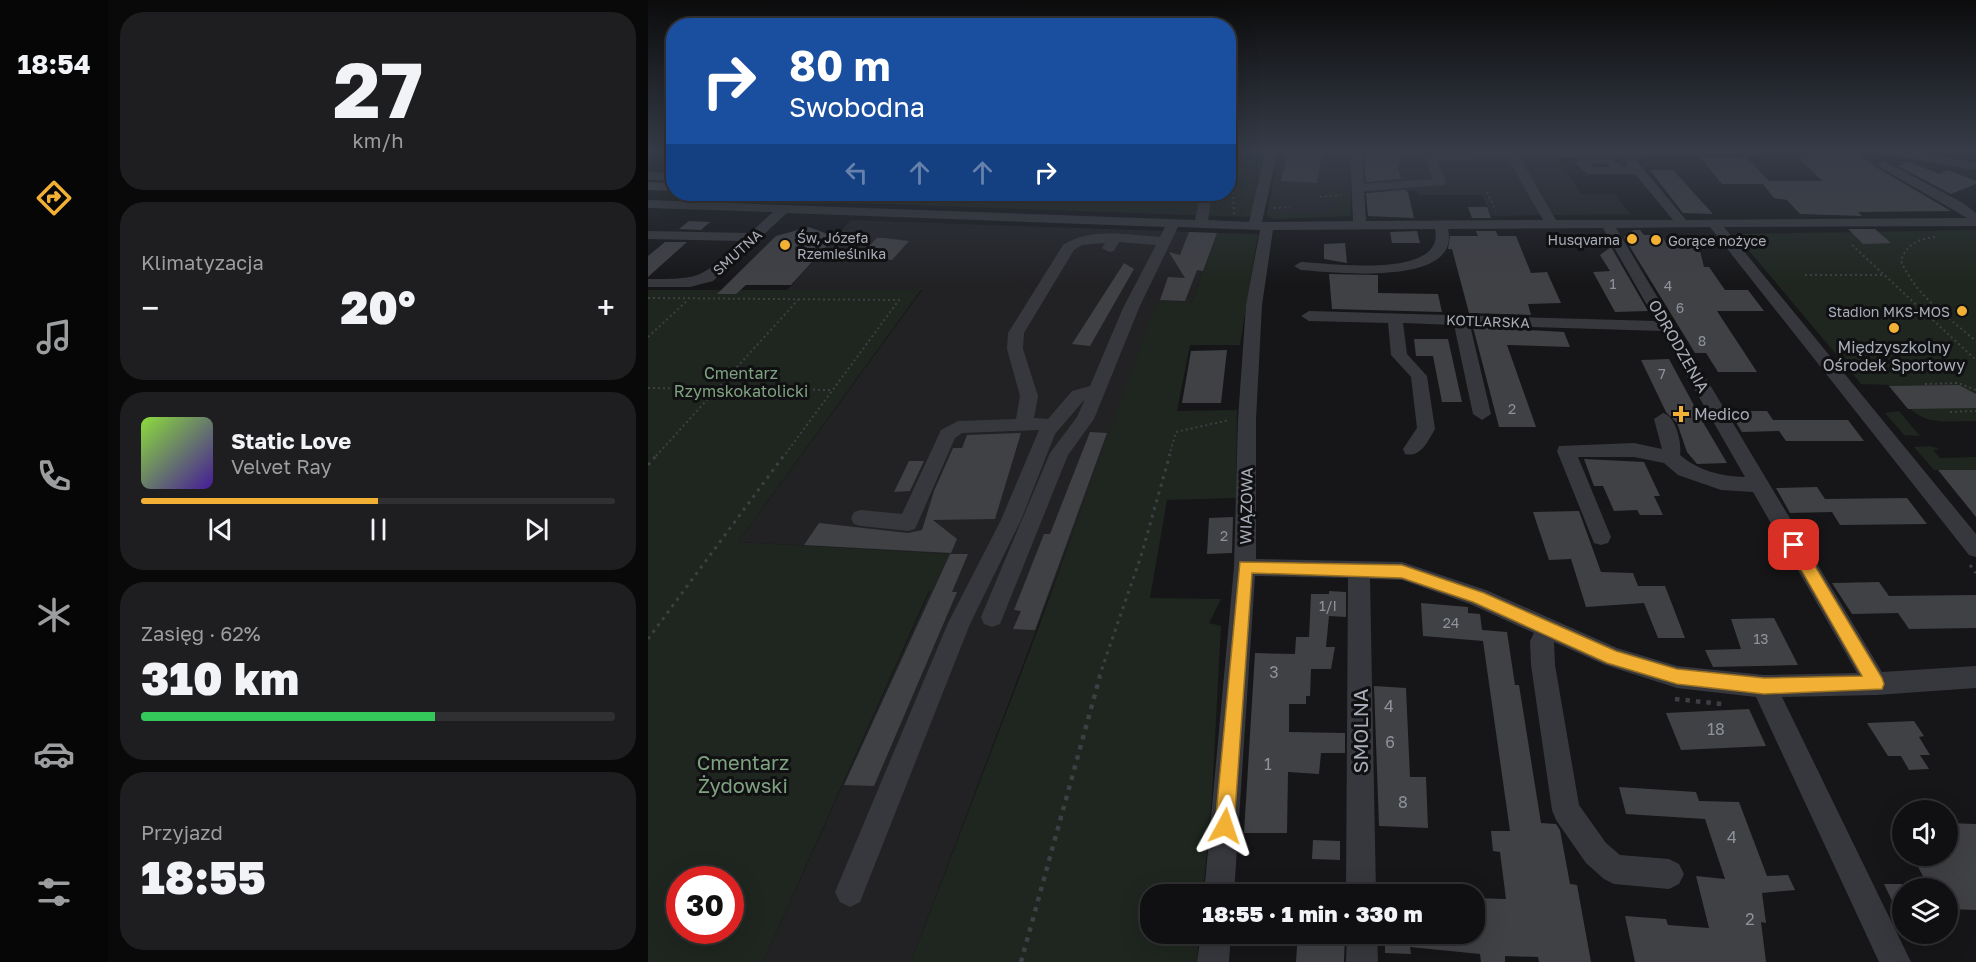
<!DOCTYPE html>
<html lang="pl">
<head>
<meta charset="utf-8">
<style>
  :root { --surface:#101012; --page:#1e1e20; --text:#f1f3f6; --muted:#9c9d9f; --line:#303032; --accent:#f2b134 }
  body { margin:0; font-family:"Golos Text",sans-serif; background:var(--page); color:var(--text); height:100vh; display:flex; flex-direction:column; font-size:22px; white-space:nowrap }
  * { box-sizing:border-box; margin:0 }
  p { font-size:20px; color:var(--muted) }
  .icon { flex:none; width:33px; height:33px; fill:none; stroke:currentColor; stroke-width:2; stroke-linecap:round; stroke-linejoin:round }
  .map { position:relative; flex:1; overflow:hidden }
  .details { display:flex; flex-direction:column; gap:12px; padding:12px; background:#09090a; width:540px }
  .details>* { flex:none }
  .banner { position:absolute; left:18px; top:18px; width:570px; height:183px; border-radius:24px; box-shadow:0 6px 24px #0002,0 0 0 2px var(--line); background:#1a4fa0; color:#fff; overflow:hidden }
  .tools { position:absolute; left:1244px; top:800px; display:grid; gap:12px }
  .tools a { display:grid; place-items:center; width:66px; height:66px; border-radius:50%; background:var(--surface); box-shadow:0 6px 24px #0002,0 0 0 2px var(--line); font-size:30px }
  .speed { position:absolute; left:18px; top:866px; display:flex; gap:12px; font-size:30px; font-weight:700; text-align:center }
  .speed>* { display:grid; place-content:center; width:78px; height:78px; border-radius:50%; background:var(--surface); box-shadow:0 6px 24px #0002,0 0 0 2px var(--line); line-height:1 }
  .speed .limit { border:9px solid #d22; background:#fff; color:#111 }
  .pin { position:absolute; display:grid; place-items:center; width:51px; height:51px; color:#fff; margin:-26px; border-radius:12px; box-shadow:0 3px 9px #0006 }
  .me { position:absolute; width:66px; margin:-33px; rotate:5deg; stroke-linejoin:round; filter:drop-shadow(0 0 4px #0008) }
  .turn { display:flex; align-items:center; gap:21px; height:126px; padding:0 24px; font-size:27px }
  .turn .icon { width:78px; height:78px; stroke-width:2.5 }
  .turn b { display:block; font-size:42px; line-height:51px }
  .lanes { display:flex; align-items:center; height:57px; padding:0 24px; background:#0003; justify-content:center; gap:30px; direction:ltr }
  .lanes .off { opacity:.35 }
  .big { font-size:45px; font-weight:800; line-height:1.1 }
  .details .card { flex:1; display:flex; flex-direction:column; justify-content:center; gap:9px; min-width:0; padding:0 21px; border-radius:24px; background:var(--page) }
  .details .dial { align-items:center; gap:0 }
  .dial b { font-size:78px; line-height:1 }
  .song { display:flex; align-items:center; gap:18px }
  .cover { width:72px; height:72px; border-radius:9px; background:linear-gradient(135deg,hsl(90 70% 55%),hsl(260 70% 35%)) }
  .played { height:6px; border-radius:3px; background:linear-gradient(90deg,var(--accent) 50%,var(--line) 50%) }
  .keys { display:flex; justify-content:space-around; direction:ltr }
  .heat { display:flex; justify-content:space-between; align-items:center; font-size:33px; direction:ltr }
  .charge { height:9px; border-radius:4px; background:linear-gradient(90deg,#34c759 62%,var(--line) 0) }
  .trip { position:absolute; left:492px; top:884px; width:345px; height:60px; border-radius:24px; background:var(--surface); box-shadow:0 6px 24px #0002,0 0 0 2px var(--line); font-weight:800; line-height:60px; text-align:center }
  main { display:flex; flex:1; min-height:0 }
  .dock { display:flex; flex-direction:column; width:108px; justify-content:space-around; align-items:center; background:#060607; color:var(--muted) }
  .dock .icon { width:42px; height:42px }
  .dock .current { color:var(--accent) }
  .dock b { font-size:27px; color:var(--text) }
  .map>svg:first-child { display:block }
</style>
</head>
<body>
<main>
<nav class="dock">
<b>18:54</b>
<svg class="icon current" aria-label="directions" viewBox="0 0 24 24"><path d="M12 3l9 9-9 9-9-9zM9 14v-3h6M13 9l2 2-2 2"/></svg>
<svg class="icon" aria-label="music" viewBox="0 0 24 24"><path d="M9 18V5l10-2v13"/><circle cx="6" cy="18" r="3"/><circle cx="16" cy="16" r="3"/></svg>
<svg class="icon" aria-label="phone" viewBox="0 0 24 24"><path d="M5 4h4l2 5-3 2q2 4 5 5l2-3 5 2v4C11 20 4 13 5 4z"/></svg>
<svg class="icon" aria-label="climate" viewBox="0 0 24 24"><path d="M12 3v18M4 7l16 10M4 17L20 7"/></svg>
<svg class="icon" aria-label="car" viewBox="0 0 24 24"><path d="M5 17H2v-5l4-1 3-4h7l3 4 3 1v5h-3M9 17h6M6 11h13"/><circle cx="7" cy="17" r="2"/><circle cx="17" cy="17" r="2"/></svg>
<svg class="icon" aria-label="filters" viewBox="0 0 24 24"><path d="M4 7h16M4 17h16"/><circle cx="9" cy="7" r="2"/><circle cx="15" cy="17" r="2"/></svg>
</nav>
<section class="details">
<div class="card dial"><b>27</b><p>km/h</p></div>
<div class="card"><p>Klimatyzacja</p>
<div class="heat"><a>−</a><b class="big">20°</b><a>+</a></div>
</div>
<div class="card">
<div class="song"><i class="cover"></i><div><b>Static Love</b><p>Velvet Ray</p></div></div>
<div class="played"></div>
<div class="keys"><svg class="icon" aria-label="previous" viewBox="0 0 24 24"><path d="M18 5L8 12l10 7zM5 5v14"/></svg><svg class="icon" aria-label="pause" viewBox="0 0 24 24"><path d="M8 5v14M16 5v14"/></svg><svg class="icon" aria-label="next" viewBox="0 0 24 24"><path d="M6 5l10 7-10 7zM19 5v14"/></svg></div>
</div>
<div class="card"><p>Zasięg · 62%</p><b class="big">310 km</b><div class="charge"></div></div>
<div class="card"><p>Przyjazd</p><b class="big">18:55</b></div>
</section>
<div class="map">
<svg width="1328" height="962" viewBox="0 0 1328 962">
  <rect width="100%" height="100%" fill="#161618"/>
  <!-- built -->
  <g fill="#222225">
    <path d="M632,150H702L703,216L626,219L619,215Z"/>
    <path d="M713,150H963L968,157H909L933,194H966L982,214L843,216L834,195H770L769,191L716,192Z"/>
    <path d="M203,220L570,233L543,303L490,360L263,962H115L282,591L301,554L90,542L274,290H139Z"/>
  </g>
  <!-- green -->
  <g fill="#1e261f" fill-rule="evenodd">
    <path d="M581,150H619L604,215L598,217L156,201L161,194H580Z"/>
    <path d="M632,150H640L633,181L641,182L639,187H631L625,206L621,205Z"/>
    <path d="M678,195L702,197L701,216L626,219L619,215L620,211L635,210V214H675L676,209H685L686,197Z"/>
    <path d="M1328,230V421C1277,422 1274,425 1240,385L1213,384L1087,234Z"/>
    <path d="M570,233L610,234L592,345H542L529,411L589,410L588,498L519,500L502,598L573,599L561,623L573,626L564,795L555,894H502V933H551L549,962H263L390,629L509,301L543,303Z"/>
    <path d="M0,290H273L90,542L302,554L284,591H281L115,962H0ZM32,879H82V930H32Z"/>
    <path d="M1251,411L1272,436L1256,435L1237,413Z"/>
    <path d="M1282,446L1292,449L1285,450L1292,458L1328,457V470H1286L1266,447Z"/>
  </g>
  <!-- building -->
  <g fill="#404145">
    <path d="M640,150H675L669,183L633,181Z"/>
    <path d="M716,150H751L753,164H749L753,179L718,182Z"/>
    <path d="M1207,151L1231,169L1303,211L1210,212L1214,216L1152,214L1139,200L1126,198L1115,184H1074L1052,157H1098L1121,181H1175L1149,157Z"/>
    <path d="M1261,162L1291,174L1300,170L1328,181V184L1303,194L1250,166Z"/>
    <path d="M1002,170H1025L1065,214L1035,213Z"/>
    <path d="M0,182L26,183V191L0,190Z"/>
    <path d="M756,190L760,192L766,218L720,216L718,193Z"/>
    <path d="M820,207H839L843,218H824Z"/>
    <path d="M41,221L62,222L53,230L31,229Z"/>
    <path d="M161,227L187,237L143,285H98L88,294H69L128,236Z"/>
    <path d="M1200,229H1227L1243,243L1215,244Z"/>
    <path d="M986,230H992L996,235H1013L1019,244L1051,247L1056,267H1061L1077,290H1100L1116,311H1069L1109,372H1070L1058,353H1047L976,237Z"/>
    <path d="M769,231L772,243H744L742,232Z"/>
    <path d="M828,231H848L850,236H868L883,273L899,272L913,303L880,304L883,315L821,313L804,249H800L802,236H830Z"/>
    <path d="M541,232L569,233L555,271L549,270L537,301L512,300L520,277L537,278L521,252L532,255Z"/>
    <path d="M229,238H236L261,241L244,260L210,257Z"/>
    <path d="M17,242H39L0,277V256Z"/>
    <path d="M697,243L699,263L676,259V244Z"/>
    <path d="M963,247L1000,311L967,312L945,272L962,271L952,255Z"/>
    <path d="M476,263L486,269L442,346L424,344Z"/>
    <path d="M681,274L730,275V293L790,294L794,312L684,309Z"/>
    <path d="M825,327L916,332L922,347L859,345L888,427H851Z"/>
    <path d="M766,339H800L814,402H794L785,356H768Z"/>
    <path d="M579,350L573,403H534L543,351Z"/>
    <path d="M1021,359L1056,424L1079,463L1049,464L1039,452L1029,423L1018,412L993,360Z"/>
    <path d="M1311,385L1328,394V408L1260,409L1241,386Z"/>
    <path d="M1081,411H1119L1125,420H1200L1216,441H1138L1131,431L1094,432Z"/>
    <path d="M442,432L459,433L387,630L365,629L373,611L366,610L396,534H402Z"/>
    <path d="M373,433L347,519L285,520L309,539L303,553L156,545L171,523L260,533L274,530L286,491L305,448H314L319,435Z"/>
    <path d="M936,459L996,462L1012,496H1006L1015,515H992L989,510L966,511L955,486H946Z"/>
    <path d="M261,461H276L262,491L246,492Z"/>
    <path d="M1290,470H1328V517Z"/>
    <path d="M1169,487L1177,499L1259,498L1279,524L1192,525L1184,512L1142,513L1128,488Z"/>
    <path d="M931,511L953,572L985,573L990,586H1017L1037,638H1010L996,603L938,607L923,559L901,560L885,512Z"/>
    <path d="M585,517L584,553L559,554L561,518Z"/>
    <path d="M302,554H320L304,592H309L226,786L196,785Z"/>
    <path d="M1231,582L1241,596L1328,595V628L1261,629L1250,613L1204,614L1184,583Z"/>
    <path d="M681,591L698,592V617L681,616L678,647H687L683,669H663L662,696H658V704H641V732L697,733V753H673L671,774L640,772L639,833H596L607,653L647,654L648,637H661L663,594H681Z"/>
    <path d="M773,603L820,607V613L832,614L834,630L859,632L867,685H871L893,823L908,824L912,830L922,884L929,885L943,962H891L890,957L857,956V962H833L832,954L762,947L763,954L737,953V945H732L731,933H826V898L858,899L852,852L845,851L843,831H862L835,641L775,636Z"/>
    <path d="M1126,618L1150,665L1065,667L1057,650L1093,649L1083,619Z"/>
    <path d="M726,686L758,688L762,777H778L780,828L731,826Z"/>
    <path d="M1101,709L1118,746L1033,750L1018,713Z"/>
    <path d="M1266,721L1276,736L1271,737L1282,755H1272L1281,769L1261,770L1253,756H1240L1219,723Z"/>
    <path d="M971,787L1048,792L1051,801L1091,802L1119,876L1140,875L1147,890L1114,893L1118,923L1113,922L1118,962H987L977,916L1018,919L1020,925L1061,928L1048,876L1077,879L1057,819L978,814Z"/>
    <path d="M1299,823L1328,824V910L1299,909V888H1281L1264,855H1299Z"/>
    <path d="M665,840L692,841V860L664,859Z"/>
    <path d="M1236,884H1254V922Z"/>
    <path d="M650,933H697L696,962H648Z"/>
  </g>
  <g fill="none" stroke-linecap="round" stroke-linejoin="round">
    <!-- path-far2 -->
    <g stroke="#3d3f44" stroke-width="2" stroke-dasharray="2 3" stroke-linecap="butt">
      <path d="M1192,152L1210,150L1215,153"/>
      <path d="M839,192L848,211"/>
      <path d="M672,197L693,195"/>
      <path d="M626,208L642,207"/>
      <path d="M586,214L585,193L599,150"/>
      <path d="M1287,237C1271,239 1258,244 1253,261C1268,296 1300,317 1328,341"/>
      <path d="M1204,245L1328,360"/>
      <path d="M1157,275H1235"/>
      <path d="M0,298L251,300L136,456"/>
      <path d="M0,337L40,300"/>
      <path d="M1277,384L1310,383L1328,390"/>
      <path d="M0,388L183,390"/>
      <path d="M1302,412L1328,411"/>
      <path d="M8,456L150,300"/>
      <path d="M521,456L528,432L581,420"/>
    </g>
    <!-- path-far1 -->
    <g stroke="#3d3f44" stroke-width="3" stroke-dasharray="3 5" stroke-linecap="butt">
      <path d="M0,465L10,454"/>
      <path d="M1322,565L1328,573"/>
      <path d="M0,639L137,454"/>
      <path d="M451,677L493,556L522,454"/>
    </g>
    <!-- path -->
    <g stroke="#3d3f44" stroke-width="4.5" stroke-dasharray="4.5 6" stroke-linecap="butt">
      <path d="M1027,699L1074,704"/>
      <path d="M373,962L452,676"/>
    </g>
    <!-- minor -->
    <g fill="#37383d" fill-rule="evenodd">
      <path d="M618,150H630L614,222L705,221L702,150H714L716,184L785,179L776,157L782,154L801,153L799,150H811L812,152L1183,150L1177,153L872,158L908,220H1025L987,174H939L927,163L934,158H964L974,167H981L977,161L979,159H987L1038,220L1319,218L1232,167L1230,165L1236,161L1315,203L1328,213V226L1076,227L1328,534V557L1321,555L1062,227L968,228L1234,672L1328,666V688L1228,695L1134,697L1263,962H1231L1108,697L1029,688L957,665L906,642L907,665L931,805L958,843L972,855L1021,859L1031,864L1036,874L1031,884L1021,889L966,884L956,879L938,863L908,820L904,810L883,665L882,641L886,633L822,604L754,580L722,579L728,894H698L700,578L607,576L586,894H556L586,567L590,419L598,305L612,230L530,227L491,308L446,419L420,455L352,624L344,627L336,624L333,617L402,453L429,417L437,399L407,434L373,520L322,624L212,902L202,907L192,902L187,892L300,623L353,520L391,430L314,433L307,438L267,529L260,531L213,526L206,524L203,518L206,512L213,510L254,514L293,430L310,421L368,419L372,396L359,349L360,333L415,245C441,227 482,235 512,237L517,227L139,213L65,281L42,287H0V279C56,279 52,278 93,241L0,239V231L102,233L125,212L0,208V200L547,220L552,194H564L560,220L601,222ZM860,159L895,220L718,221L716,191L796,185L798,182L789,160ZM942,164H960L962,167H946ZM955,228L1008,321L661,311L653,316L661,321L740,323L743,355L763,377L769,428L755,449L757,454C773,458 780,441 787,429L779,376L759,354L755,323L806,325L825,414L834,420L843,414L822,325L1013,331L1097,477C1072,476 1051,471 1032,455C1034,443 1028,416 1015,413L1006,419L1014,449L986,443L911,446L909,451L946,543L953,545L960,543L963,537L930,457H986L1016,463L1030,475L1073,490L1105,492L1209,673L1116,675L1029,666L969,648L838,590L754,562L608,559V419L614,305L625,230L787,229C798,280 680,263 653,262L646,266L653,270C683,272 814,288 800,229ZM471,242L508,245L475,308L442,386L424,391L400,419L386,418L390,396L375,349L376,333L426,250L434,245L457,243L454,248L461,252L466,251Z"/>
      <path d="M1224,150H1251L1328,162V170L1230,153Z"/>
      <path d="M0,172L26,173V181L0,180Z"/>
      <path d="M553,933H583L581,962H549Z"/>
      <path d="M699,933H729L730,962H698Z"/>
    </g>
  </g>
  <!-- sky -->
  <linearGradient id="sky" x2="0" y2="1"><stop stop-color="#0c0c0d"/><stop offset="0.53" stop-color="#363c48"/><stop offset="1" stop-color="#363c48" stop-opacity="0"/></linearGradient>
  <rect width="1328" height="285" fill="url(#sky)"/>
  <!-- route -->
  <path fill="#f2b134" stroke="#9d7322" stroke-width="1.5" d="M1146,539L1152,541L1234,678L1236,684L1234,689L1116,694L1029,684L959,663L825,602L754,578L604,573L586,826L584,833L577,836L570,833L567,826L592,562L754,565L836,593L968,651L1029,669L1116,678L1214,676L1139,545Z"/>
  <!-- markers -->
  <g fill="#f2b134" stroke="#111113" stroke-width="2">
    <circle cx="984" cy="239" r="6"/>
    <circle cx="1008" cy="240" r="6"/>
    <circle cx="137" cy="245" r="6"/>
    <circle cx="1314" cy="311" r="6"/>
    <circle cx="1246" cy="328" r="6"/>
    <path d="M1030 405h6v6h6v6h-6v6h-6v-6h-6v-6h6z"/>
  </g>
  <g text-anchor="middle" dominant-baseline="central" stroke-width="6" stroke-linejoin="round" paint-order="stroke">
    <!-- far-poi labels -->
    <g font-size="14" fill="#a8adb8" stroke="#111113" text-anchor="start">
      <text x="149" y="237">Św, Józefa<tspan x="149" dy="16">Rzemieślnika</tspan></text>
      <text x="972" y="239" text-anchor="end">Husqvarna</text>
      <text x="1020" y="240">Gorące nożyce</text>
      <text x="1302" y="311" text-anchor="end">Stadion MKS-MOS</text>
    </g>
    <!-- far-street labels -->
    <g font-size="14" fill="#a8adb8" stroke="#111113">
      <text transform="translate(89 252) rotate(-42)">SMUTNA</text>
      <text transform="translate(840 321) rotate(2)">KOTLARSKA</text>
    </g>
    <!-- number labels -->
    <g font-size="14" fill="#8e929b">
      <text x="965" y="283">1</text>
      <text x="1020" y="285">4</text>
      <text x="1032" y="307">6</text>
      <text x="1054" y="340">8</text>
      <text x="1014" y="373">7</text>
      <text x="864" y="408">2</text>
      <text x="576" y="535">2</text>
      <text x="680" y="605">1/I</text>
      <text x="803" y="622">24</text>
      <text x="1113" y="638">13</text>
    </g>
    <!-- street labels -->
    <g font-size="16" fill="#a8adb8" stroke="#111113">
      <text transform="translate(1031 346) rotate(60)">ODRODZENIA</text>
      <text transform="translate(598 506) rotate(-89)">WIĄZOWA</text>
    </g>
    <!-- poi labels -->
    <g font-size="16" fill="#a8adb8" stroke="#111113">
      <text x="1246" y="347">Międzyszkolny<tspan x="1246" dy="18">Ośrodek Sportowy</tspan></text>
      <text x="1046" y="414" text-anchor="start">Medico</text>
    </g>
    <!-- park labels -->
    <g font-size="16" fill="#7fa381" stroke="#111113">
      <text x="93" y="373">Cmentarz<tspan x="93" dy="18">Rzymskokatolicki</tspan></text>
    </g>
    <!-- near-number labels -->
    <g font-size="16" fill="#8e929b">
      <text x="626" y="672">3</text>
      <text x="741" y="706">4</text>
      <text x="1068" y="729">18</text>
      <text x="742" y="742">6</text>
      <text x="620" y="764">1</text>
      <text x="755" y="802">8</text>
      <text x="1084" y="837">4</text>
      <text x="1102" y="919">2</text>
    </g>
    <!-- near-street labels -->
    <g font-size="20" fill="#a8adb8" stroke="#111113">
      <text transform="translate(712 731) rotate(-90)">SMOLNA</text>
    </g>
    <!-- near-park labels -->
    <g font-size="20" fill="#7fa381" stroke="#111113">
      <text x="95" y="762">Cmentarz<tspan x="95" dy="23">Żydowski</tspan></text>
    </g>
  </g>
</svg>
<div class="tools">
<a><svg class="icon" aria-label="sound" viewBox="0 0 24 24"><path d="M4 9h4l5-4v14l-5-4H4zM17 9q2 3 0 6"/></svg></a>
<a><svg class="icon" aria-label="layers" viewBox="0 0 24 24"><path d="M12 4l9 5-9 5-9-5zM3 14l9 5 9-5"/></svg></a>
</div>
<div class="speed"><div class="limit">30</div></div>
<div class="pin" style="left:1146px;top:545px;background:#d93025"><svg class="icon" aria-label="arrive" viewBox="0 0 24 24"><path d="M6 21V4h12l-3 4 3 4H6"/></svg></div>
<svg class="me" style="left:577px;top:826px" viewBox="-20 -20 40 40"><path d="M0-17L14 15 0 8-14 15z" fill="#f2b134" stroke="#fff" stroke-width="4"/></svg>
<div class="trip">18:55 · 1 min · 330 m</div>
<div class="banner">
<div class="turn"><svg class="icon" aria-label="right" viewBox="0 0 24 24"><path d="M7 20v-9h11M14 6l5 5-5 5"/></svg><div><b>80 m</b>Swobodna</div></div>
<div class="lanes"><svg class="icon off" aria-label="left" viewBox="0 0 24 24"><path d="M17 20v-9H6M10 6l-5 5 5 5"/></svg><svg class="icon off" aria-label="ahead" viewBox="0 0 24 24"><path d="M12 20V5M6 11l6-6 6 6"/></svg><svg class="icon off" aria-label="ahead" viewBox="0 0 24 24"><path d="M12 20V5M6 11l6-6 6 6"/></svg><svg class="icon" aria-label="right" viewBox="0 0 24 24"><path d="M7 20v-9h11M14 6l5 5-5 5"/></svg></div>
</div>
</div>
</main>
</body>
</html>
